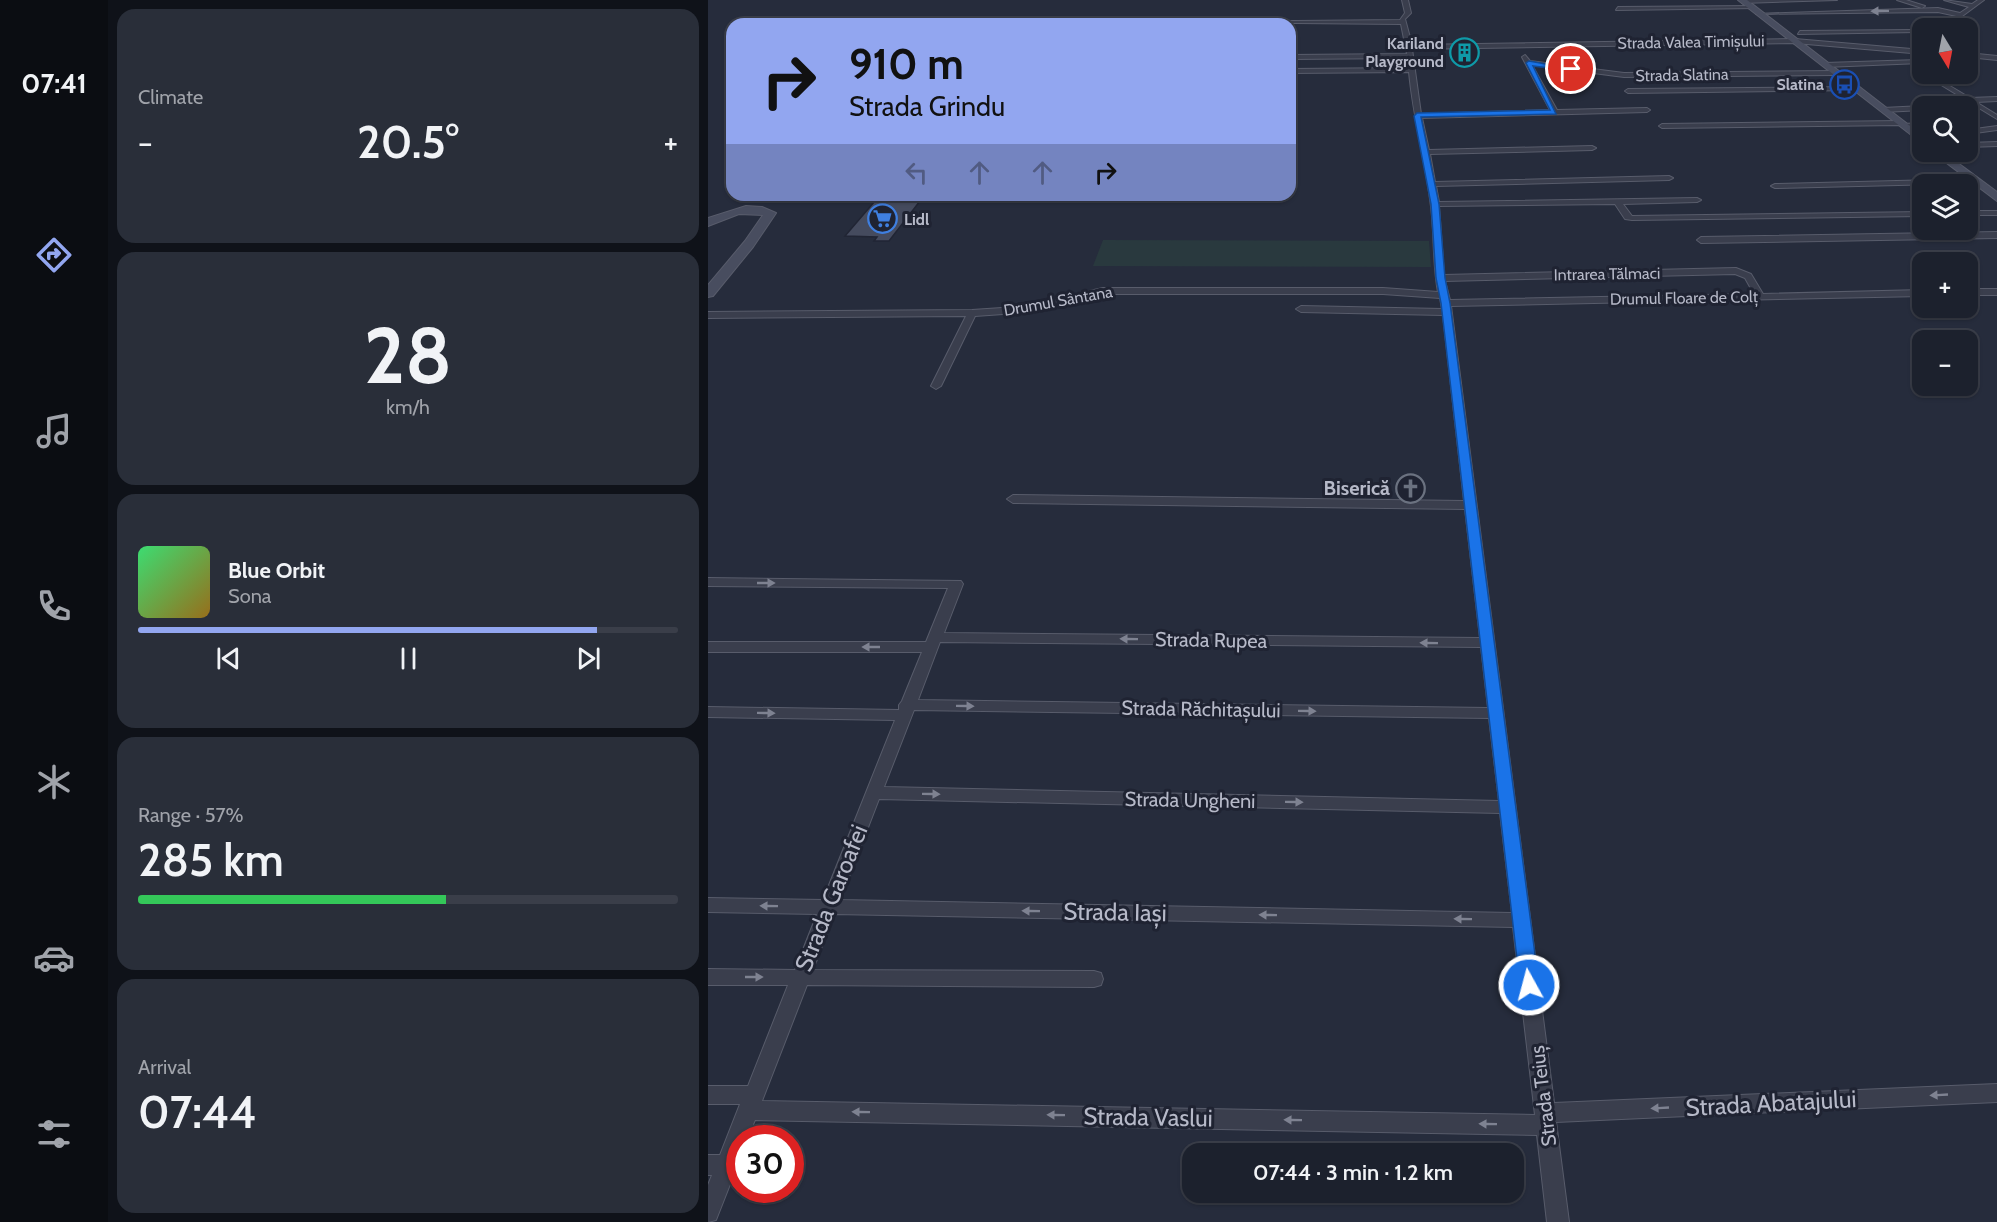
<!DOCTYPE html>
<html lang="en">
<head>
<meta charset="utf-8">
<style>
  :root { --surface:#1c212d; --page:#292e39; --text:#f1f3f6; --muted:#a0a3aa; --line:#3a3e49; --accent:#92a6f0 }
  body { margin:0; font-family:Cabin,sans-serif; background:var(--page); color:var(--text); height:100vh; display:flex; flex-direction:column; font-size:22px; white-space:nowrap }
  * { box-sizing:border-box; margin:0 }
  p { font-size:20px; color:var(--muted) }
  .icon { flex:none; width:33px; height:33px; fill:none; stroke:currentColor; stroke-width:2; stroke-linecap:round; stroke-linejoin:round }
  .map { position:relative; flex:1; overflow:hidden }
  .details { display:flex; flex-direction:column; gap:9px; padding:9px; background:#0f1219; width:600px }
  .details>* { flex:none }
  .hud { position:absolute; left:18px; top:18px; width:570px; height:183px; border-radius:18px; box-shadow:0 2px 4px #0004,0 0 0 2px var(--line); background:#92a6f0; color:#111; overflow:hidden }
  .needle { width:39px; rotate:170deg }
  .tools { position:absolute; left:1204px; top:18px; display:grid; gap:12px }
  .tools a { display:grid; place-items:center; width:66px; height:66px; border-radius:12px; background:var(--surface); box-shadow:0 2px 4px #0004,0 0 0 2px var(--line); font-size:30px }
  .speed { position:absolute; left:18px; top:1125px; display:flex; gap:12px; font-size:30px; font-weight:700; text-align:center }
  .speed>* { display:grid; place-content:center; width:78px; height:78px; border-radius:50%; background:var(--surface); box-shadow:0 2px 4px #0004,0 0 0 2px var(--line); line-height:1 }
  .speed .limit { border:9px solid #d22; background:#fff; color:#111 }
  .pin { position:absolute; display:grid; place-items:center; width:51px; height:51px; color:#fff; margin:-26px; border:3px solid #fff; border-radius:50%; box-shadow:0 2px 6px #0007 }
  .me { position:absolute; width:66px; margin:-33px; rotate:353deg; stroke-linejoin:round; filter:drop-shadow(0 0 4px #0008) }
  .turn { display:flex; align-items:center; gap:21px; height:126px; padding:0 24px; font-size:27px }
  .turn .icon { width:78px; height:78px; stroke-width:2.5 }
  .turn b { display:block; font-size:42px; line-height:51px }
  .lanes { display:flex; align-items:center; height:57px; padding:0 24px; background:#0003; justify-content:center; gap:30px; direction:ltr }
  .lanes .off { opacity:.35 }
  .big { font-size:45px; font-weight:600; line-height:1.1 }
  .details .tile { flex:1; display:flex; flex-direction:column; justify-content:center; gap:9px; min-width:0; padding:0 21px; border-radius:18px; background:var(--page) }
  .details .dial { align-items:center; gap:0 }
  .dial b { font-size:78px; line-height:1 }
  .song { display:flex; align-items:center; gap:18px }
  .cover { width:72px; height:72px; border-radius:9px; background:linear-gradient(135deg,hsl(140 70% 55%),hsl(40 70% 35%)) }
  .played { height:6px; border-radius:3px; background:linear-gradient(90deg,var(--accent) 85%,var(--line) 85%) }
  .keys { display:flex; justify-content:space-around; direction:ltr }
  .heat { display:flex; justify-content:space-between; align-items:center; font-size:33px; direction:ltr }
  .charge { height:9px; border-radius:4px; background:linear-gradient(90deg,#34c759 57%,var(--line) 0) }
  .trip { position:absolute; left:474px; top:1143px; width:342px; height:60px; border-radius:18px; background:var(--surface); box-shadow:0 2px 4px #0004,0 0 0 2px var(--line); font-weight:600; line-height:60px; text-align:center }
  main { display:flex; flex:1; min-height:0 }
  .tab-bar { display:flex; flex-direction:column; width:108px; justify-content:space-around; align-items:center; background:#0b0d12; color:var(--muted) }
  .tab-bar .icon { width:42px; height:42px }
  .tab-bar .on { color:var(--accent) }
  .tab-bar b { font-size:27px; color:var(--text) }
  .map>svg:first-child { display:block }
</style>
</head>
<body>
<main>
<nav class="tab-bar">
<b>07:41</b>
<svg class="icon on" aria-label="directions" viewBox="0 0 24 24"><path d="M12 3l9 9-9 9-9-9zM9 14v-3h6M13 9l2 2-2 2"/></svg>
<svg class="icon" aria-label="music" viewBox="0 0 24 24"><path d="M9 18V5l10-2v13"/><circle cx="6" cy="18" r="3"/><circle cx="16" cy="16" r="3"/></svg>
<svg class="icon" aria-label="phone" viewBox="0 0 24 24"><path d="M5 4h4l2 5-3 2q2 4 5 5l2-3 5 2v4C11 20 4 13 5 4z"/></svg>
<svg class="icon" aria-label="climate" viewBox="0 0 24 24"><path d="M12 3v18M4 7l16 10M4 17L20 7"/></svg>
<svg class="icon" aria-label="car" viewBox="0 0 24 24"><path d="M5 17H2v-5l4-1 3-4h7l3 4 3 1v5h-3M9 17h6M6 11h13"/><circle cx="7" cy="17" r="2"/><circle cx="17" cy="17" r="2"/></svg>
<svg class="icon" aria-label="filters" viewBox="0 0 24 24"><path d="M4 7h16M4 17h16"/><circle cx="9" cy="7" r="2"/><circle cx="15" cy="17" r="2"/></svg>
</nav>
<section class="details">
<div class="tile"><p>Climate</p>
<div class="heat"><a>−</a><b class="big">20.5°</b><a>+</a></div>
</div>
<div class="tile dial"><b>28</b><p>km/h</p></div>
<div class="tile">
<div class="song"><i class="cover"></i><div><b>Blue Orbit</b><p>Sona</p></div></div>
<div class="played"></div>
<div class="keys"><svg class="icon" aria-label="previous" viewBox="0 0 24 24"><path d="M18 5L8 12l10 7zM5 5v14"/></svg><svg class="icon" aria-label="pause" viewBox="0 0 24 24"><path d="M8 5v14M16 5v14"/></svg><svg class="icon" aria-label="next" viewBox="0 0 24 24"><path d="M6 5l10 7-10 7zM19 5v14"/></svg></div>
</div>
<div class="tile"><p>Range · 57%</p><b class="big">285 km</b><div class="charge"></div></div>
<div class="tile"><p>Arrival</p><b class="big">07:44</b></div>
</section>
<div class="map">
<svg width="1289" height="1222" viewBox="0 0 1289 1222">
  <rect width="100%" height="100%" fill="#262c3c"/>
  <!-- green -->
  <path fill="#29393e" d="M395,240L721,241L723,267L385,266Z"/>
  <!-- building -->
  <path fill="#454b5e" stroke="#212534" stroke-width="1.5" d="M167,201H212L181,241H166L169,237L137,236Z"/>
  <g fill="none" stroke-linecap="round" stroke-linejoin="round">
    <defs>
      <g id="street">
        <path d="M694,0H700L703,13L697,19L704,45L1087,39L1215,50V54L1087,43L704,49L713,114L842,110L814,57L817,55L822,61L916,73L1127,71L1130,73L1127,75L916,77L824,65L849,110L939,108L942,110L939,112L714,118L721,150L884,146L888,148L884,150L722,154L727,182L961,176L965,178L961,180L728,186L731,202L989,198L993,200L989,202L915,204L924,216L1215,212V216L924,220L917,219L907,204L731,206L736,275L1028,268L1043,274L1055,294L1215,290V296L743,306L846,1103L1289,1084V1102L848,1122L861,1222H839L829,1135L47,1120L39,1138H32V1159L8,1220L0,1222V1185L4,1175H0V1155H12L32,1104H0V1086H40L80,985H0V969L87,970L109,914L0,912V898L115,900L187,720L0,717V707L191,710V705L194,701L214,652H0V642H218L240,588L0,586V578L253,581L255,584L236,633L772,638L757,509L305,503L299,499L305,495L756,501L735,315L593,312L588,309L593,306L734,309L732,298L675,294H395L309,313L267,316L233,386L228,389L223,386L258,316L0,318V312L264,310L309,307L395,288H675L730,292C724,261 727,230 722,199C716,155 705,116 701,72L582,73V69L701,68L700,58L582,59V55L699,54L693,24L479,22L692,20L697,13ZM1027,274L1037,278L1046,294L742,300L737,281ZM232,642L773,647L780,708L210,700ZM206,710L781,718L791,801L176,787ZM171,799L792,813L804,913L132,900ZM126,914L805,927L827,1115L54,1101L99,985L386,987L393,985L395,979L393,973L386,971L105,970Z"/>
        <path d="M1036,0H1129L1034,3Z"/>
        <path d="M1189,0H1198L1217,6L1214,8Z"/>
        <path d="M1236,0L1264,4L1270,0H1276L1253,17L1230,12L1048,14L1230,8L1252,13L1261,7Z"/>
        <path d="M910,7L1045,6L1048,8L908,10Z"/>
        <path d="M1092,31L1207,30L1210,32L1090,34Z"/>
        <path d="M1260,53L1289,56V60L1260,57Z"/>
        <path d="M1211,60L1213,63L1117,67L1114,65L1117,63Z"/>
        <path d="M1227,77L1262,98L1289,97V101L1268,102L1289,115V119L1225,80Z"/>
        <path d="M1148,87L1150,90L920,93L917,91L920,89Z"/>
        <path d="M1215,106H1217H1215V110L1175,112L1172,110L1175,108Z"/>
        <path d="M1192,121L1195,124L1215,123V127L1196,128L1193,125L954,128L951,126L954,124Z"/>
        <path d="M1289,126V130L1260,134V130Z"/>
        <path d="M1289,142V146L1260,147V143Z"/>
        <path d="M1268,179L1272,181L1271,183L1067,188L1063,186L1067,184Z"/>
        <rect x="1260" y="211" width="29" height="4"/>
        <path d="M1289,232V238L993,243L989,240L993,237Z"/>
        <rect x="1260" y="289" width="29" height="6"/>
      </g>
      <g id="secondary">
        <path d="M1030,0H1039L1215,136V144Z"/>
        <path d="M1224,152H1235L1289,192V201Z"/>
        <path d="M38,206L54,207L68,213L45,247L5,296L0,297V285L37,241L55,215L31,214L0,226V218Z"/>
      </g>
    </defs>
    <!-- street casing -->
    <use href="#street" stroke="#585c6b" stroke-width="2"/>
    <!-- secondary casing -->
    <use href="#secondary" stroke="#585c6b" stroke-width="2"/>
    <!-- street -->
    <use href="#street" fill="#3a3e4d" fill-rule="evenodd"/>
    <!-- secondary -->
    <use href="#secondary" fill="#484d5f" fill-rule="evenodd"/>
  </g>
  <!-- one-way arrows -->
  <defs><path id="oneway-solid" d="M-6-.8H1V-3.2L6.5 0L1 3.2V.8H-6Z" transform="scale(1.5)"/></defs>
  <g fill="#7e8291">
    <use href="#oneway-solid" transform="translate(1172 11) rotate(179)"/>
    <use href="#oneway-solid" transform="translate(58 583)"/>
    <use href="#oneway-solid" transform="translate(421 639) rotate(-179)"/>
    <use href="#oneway-solid" transform="translate(721 643) rotate(-179)"/>
    <use href="#oneway-solid" transform="translate(163 647) rotate(180)"/>
    <use href="#oneway-solid" transform="translate(257 706) rotate(1)"/>
    <use href="#oneway-solid" transform="translate(599 711) rotate(1)"/>
    <use href="#oneway-solid" transform="translate(58 713) rotate(1)"/>
    <use href="#oneway-solid" transform="translate(223 794) rotate(1)"/>
    <use href="#oneway-solid" transform="translate(586 802) rotate(1)"/>
    <use href="#oneway-solid" transform="translate(61 906) rotate(-179)"/>
    <use href="#oneway-solid" transform="translate(323 911) rotate(-179)"/>
    <use href="#oneway-solid" transform="translate(560 915) rotate(-179)"/>
    <use href="#oneway-solid" transform="translate(755 919) rotate(-179)"/>
    <use href="#oneway-solid" transform="translate(46 977)"/>
    <use href="#oneway-solid" transform="translate(1231 1095) rotate(177)"/>
    <use href="#oneway-solid" transform="translate(952 1108) rotate(177)"/>
    <use href="#oneway-solid" transform="translate(153 1112) rotate(-179)"/>
    <use href="#oneway-solid" transform="translate(348 1115) rotate(-179)"/>
    <use href="#oneway-solid" transform="translate(585 1120) rotate(-179)"/>
    <use href="#oneway-solid" transform="translate(780 1124) rotate(-179)"/>
  </g>
  <!-- route -->
  <path fill="#1a73e8" stroke="#114b97" stroke-width="1.5" d="M821,61L866,69L863,71L825,66L848,114L713,117L731,204L737,278L742,303L831,985L828,990L821,993L815,990L812,985L733,303L728,278L723,204L706,116L709,113L842,110L818,63Z"/>
  <!-- icons -->
  <defs>
    <symbol id="building-ring" viewBox="-11 -11 22 22"><circle r="9.5" fill="#1f2332" stroke="#0f9aa8" stroke-width="1.5"/><path d="M-4-6H4V6H1V3H-1V6H-4ZM-2.5-4.3h1.7v1.8h-1.7ZM.8-4.3h1.7v1.8H.8ZM-2.5-1h1.7V.8h-1.7ZM.8-1h1.7V.8H.8Z" fill="#0f9aa8"/></symbol>
    <symbol id="bus-ring" viewBox="-11 -11 22 22"><circle r="9.5" fill="#1f2332" stroke="#1a4fb4" stroke-width="1.5"/><path d="M-5-6H5V4H4V6H2V4H-2V6H-4V4H-5ZM-3.5-4V0h7V-4ZM-3.5 1.2v1.5H-2V1.2ZM2 1.2v1.5H3.5V1.2Z" fill="#1a4fb4"/></symbol>
    <symbol id="supermarket-ring" viewBox="-11 -11 22 22"><circle r="9.5" fill="#1f2332" stroke="#3f7fe0" stroke-width="1.5"/><path d="M-6-5.5h2.5l.6 2H6L4.5 2H-2.5L-4.4-4H-6ZM-1.5 3.2a1.3 1.3 0 1 0 .1 0ZM3 3.2a1.3 1.3 0 1 0 .1 0Z" fill="#3f7fe0"/></symbol>
    <symbol id="church-ring" viewBox="-11 -11 22 22"><circle r="9.5" fill="#1f2332" stroke="#6b7280" stroke-width="1.5"/><path d="M-1.2-6h2.4v3.5h3.3v2.4h-3.3V6h-2.4V-.1h-3.3v-2.4h3.3Z" fill="#6b7280"/></symbol>
  </defs>
  <g fill-rule="evenodd">
    <use href="#building-ring" x="740" y="36" width="33" height="33"/>
    <use href="#bus-ring" x="1120" y="68" width="33" height="33"/>
    <use href="#supermarket-ring" x="158" y="202" width="33" height="33"/>
    <use href="#church-ring" x="686" y="472" width="33" height="33"/>
  </g>
  <g text-anchor="middle" dominant-baseline="central" stroke-width="6" stroke-linejoin="round" paint-order="stroke">
    <!-- far-street labels -->
    <g font-size="16" fill="#b6b9c8" stroke="#1f2332">
      <text transform="translate(983 42) rotate(-1)">Strada Valea Timișului</text>
      <text transform="translate(974 75) rotate(-1)">Strada Slatina</text>
      <text transform="translate(899 274) rotate(-1)">Intrarea Tălmaci</text>
      <text transform="translate(976 298) rotate(-1)">Drumul Floare de Colț</text>
      <text transform="translate(350 301) rotate(-10)">Drumul Sântana</text>
    </g>
    <!-- far-poi labels -->
    <g font-size="16" font-weight="bold" fill="#b6b9c8" stroke="#1f2332" text-anchor="end">
      <text x="736" y="43">Kariland<tspan x="736" dy="18">Playground</tspan></text>
      <text x="1116" y="84">Slatina</text>
      <text x="196" y="219" text-anchor="start">Lidl</text>
    </g>
    <!-- poi labels -->
    <g font-size="20" font-weight="bold" fill="#b6b9c8" stroke="#1f2332" text-anchor="end">
      <text x="682" y="488">Biserică</text>
    </g>
    <!-- street labels -->
    <g font-size="20" fill="#b6b9c8" stroke="#1f2332">
      <text transform="translate(503 640) rotate(1)">Strada Rupea</text>
      <text transform="translate(493 709) rotate(1)">Strada Răchitașului</text>
      <text transform="translate(482 800) rotate(1)">Strada Ungheni</text>
      <text transform="translate(835 1096) rotate(-97)">Strada Teiuș</text>
    </g>
    <!-- near-street labels -->
    <g font-size="24" fill="#b6b9c8" stroke="#1f2332">
      <text transform="translate(123 898) rotate(-68)">Strada Garoafei</text>
      <text transform="translate(407 912) rotate(1)">Strada Iași</text>
      <text transform="translate(1063 1103) rotate(-3)">Strada Abatajului</text>
      <text transform="translate(440 1117) rotate(1)">Strada Vaslui</text>
    </g>
  </g>
</svg>
<div class="tools">
<a><svg class="needle" viewBox="-14 -14 28 28"><path d="M0-13l5 13h-10z" fill="#e53935"/><path d="M0 13l5-13h-10z" fill="#a0a3aa"/></svg></a>
<a><svg class="icon" aria-label="search" viewBox="0 0 24 24"><circle cx="10" cy="10" r="6"/><path d="M15 15l6 6"/></svg></a>
<a><svg class="icon" aria-label="layers" viewBox="0 0 24 24"><path d="M12 4l9 5-9 5-9-5zM3 14l9 5 9-5"/></svg></a>
<a>+</a>
<a>−</a>
</div>
<div class="speed"><div class="limit">30</div></div>
<div class="pin" style="left:863px;top:69px;background:#d93025"><svg class="icon" aria-label="arrive" viewBox="0 0 24 24"><path d="M6 21V4h12l-3 4 3 4H6"/></svg></div>
<svg class="me" style="left:821px;top:985px" viewBox="-20 -20 40 40"><circle r="17" fill="#1a73e8" stroke="#fff" stroke-width="3"/><path d="M0-11L8 9 0 5-8 9z" fill="#fff"/></svg>
<div class="trip">07:44 · 3 min · 1.2 km</div>
<div class="hud">
<div class="turn"><svg class="icon" aria-label="right" viewBox="0 0 24 24"><path d="M7 20v-9h11M14 6l5 5-5 5"/></svg><div><b>910 m</b>Strada Grindu</div></div>
<div class="lanes"><svg class="icon off" aria-label="left" viewBox="0 0 24 24"><path d="M17 20v-9H6M10 6l-5 5 5 5"/></svg><svg class="icon off" aria-label="ahead" viewBox="0 0 24 24"><path d="M12 20V5M6 11l6-6 6 6"/></svg><svg class="icon off" aria-label="ahead" viewBox="0 0 24 24"><path d="M12 20V5M6 11l6-6 6 6"/></svg><svg class="icon" aria-label="right" viewBox="0 0 24 24"><path d="M7 20v-9h11M14 6l5 5-5 5"/></svg></div>
</div>
</div>
</main>
</body>
</html>
